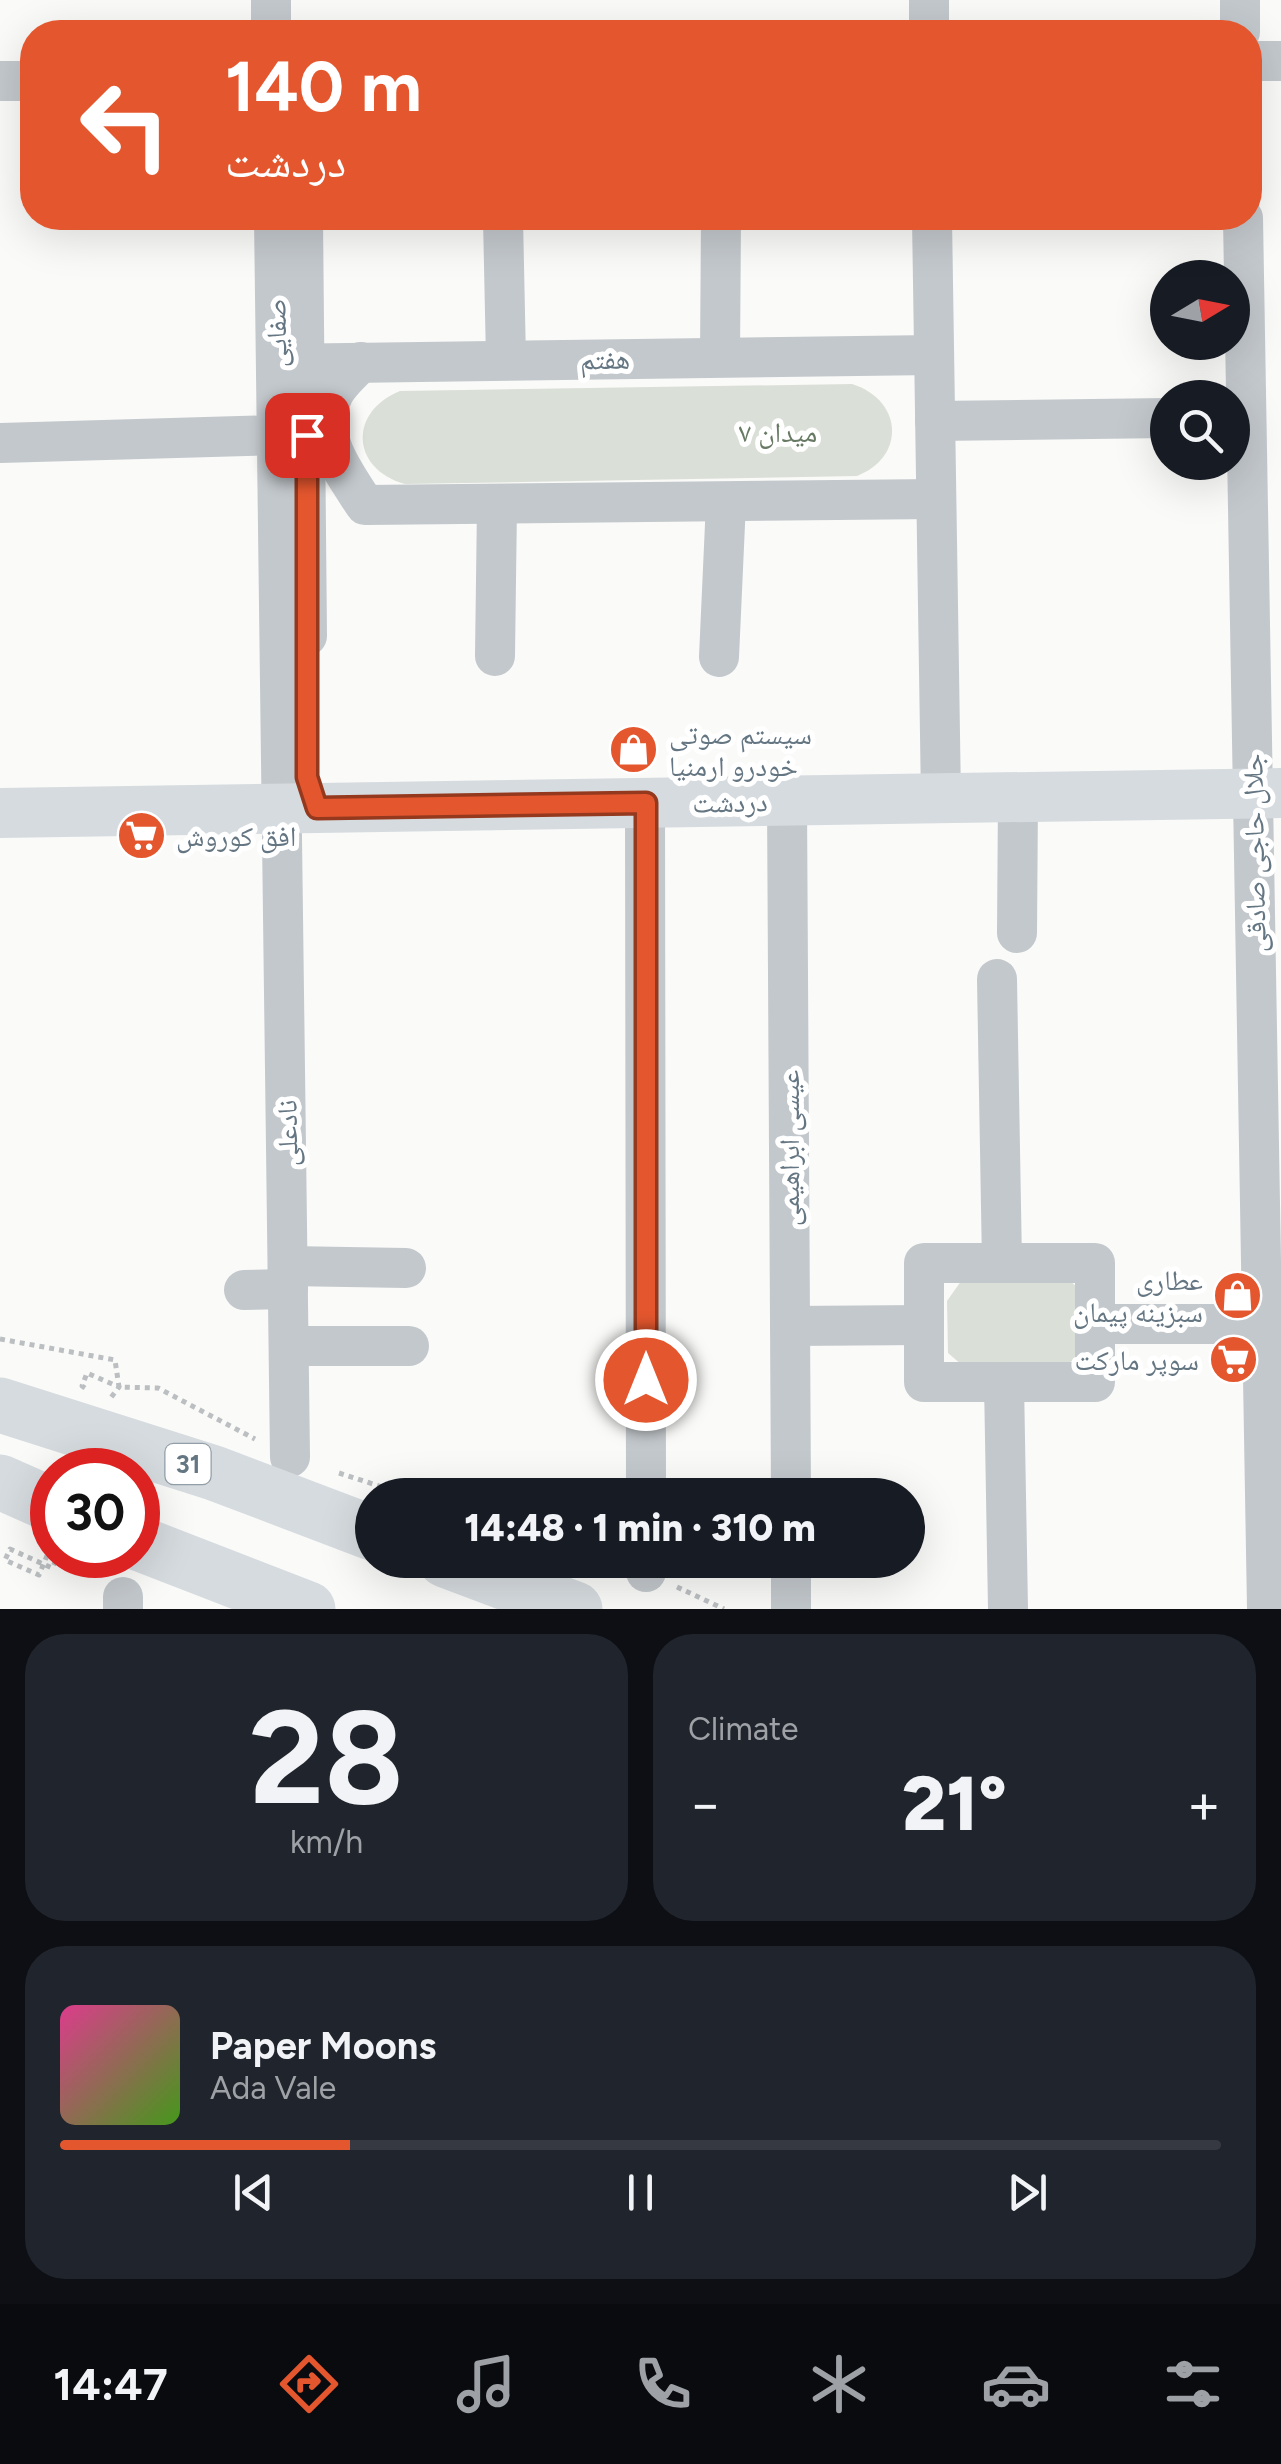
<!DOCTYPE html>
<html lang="en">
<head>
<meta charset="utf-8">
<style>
  :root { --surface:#171b24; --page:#20242c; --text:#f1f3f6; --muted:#9ea1a6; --line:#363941; --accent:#e4572e }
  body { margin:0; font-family:Figtree,"Noto Naskh Arabic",sans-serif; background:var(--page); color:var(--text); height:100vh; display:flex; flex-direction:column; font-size:38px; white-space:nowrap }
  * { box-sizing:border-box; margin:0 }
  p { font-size:32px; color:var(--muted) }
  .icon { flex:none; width:55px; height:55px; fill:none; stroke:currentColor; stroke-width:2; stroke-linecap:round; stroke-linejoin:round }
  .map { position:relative; height:1609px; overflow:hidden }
  .sheet { display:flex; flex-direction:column; gap:25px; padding:25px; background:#0d0f14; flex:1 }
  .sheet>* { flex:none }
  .guide { position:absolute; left:20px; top:20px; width:1242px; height:210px; border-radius:40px; box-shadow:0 10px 40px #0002; background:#e4572e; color:#fff; overflow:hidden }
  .needle { width:65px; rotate:80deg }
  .buttons { position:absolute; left:1150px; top:260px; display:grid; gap:20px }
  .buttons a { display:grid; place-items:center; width:100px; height:100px; border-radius:50%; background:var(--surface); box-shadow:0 10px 40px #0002; font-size:50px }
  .speed { position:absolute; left:30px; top:1448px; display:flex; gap:20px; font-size:50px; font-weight:700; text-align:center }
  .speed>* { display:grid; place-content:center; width:130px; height:130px; border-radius:50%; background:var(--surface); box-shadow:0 10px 40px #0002; line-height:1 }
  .speed .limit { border:15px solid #d22; background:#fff; color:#111 }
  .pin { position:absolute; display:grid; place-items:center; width:85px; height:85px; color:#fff; margin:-42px; border-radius:20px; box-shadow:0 5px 15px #0006 }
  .me { position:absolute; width:110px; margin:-55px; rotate:0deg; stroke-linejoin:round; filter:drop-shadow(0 0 8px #0008) }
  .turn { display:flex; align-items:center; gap:35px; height:210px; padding:0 40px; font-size:45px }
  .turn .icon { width:130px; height:130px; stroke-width:2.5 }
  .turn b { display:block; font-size:70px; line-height:85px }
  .big { font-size:75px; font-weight:800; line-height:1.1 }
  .sheet .widget { flex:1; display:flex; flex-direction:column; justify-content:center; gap:15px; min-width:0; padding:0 35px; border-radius:40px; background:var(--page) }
  .sheet .dial { align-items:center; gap:0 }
  .dial b { font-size:130px; line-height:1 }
  .song { display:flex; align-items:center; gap:30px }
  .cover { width:120px; height:120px; border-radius:15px; background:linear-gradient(135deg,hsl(330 70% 55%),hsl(100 70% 35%)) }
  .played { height:10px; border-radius:5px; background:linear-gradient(90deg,var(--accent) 25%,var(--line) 25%) }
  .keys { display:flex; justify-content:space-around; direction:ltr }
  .heat { display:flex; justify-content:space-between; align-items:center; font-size:55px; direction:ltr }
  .sheet .tiles { flex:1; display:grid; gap:25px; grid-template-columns:1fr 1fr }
  .widget:last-child { grid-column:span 2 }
  .trip { position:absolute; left:355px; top:1478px; width:570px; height:100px; border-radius:50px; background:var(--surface); box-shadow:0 10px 40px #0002; font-weight:800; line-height:100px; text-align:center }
  .dock { display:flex; height:160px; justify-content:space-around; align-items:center; background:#090b0e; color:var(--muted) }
  .dock .icon { width:70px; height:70px }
  .dock .current { color:var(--accent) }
  .dock b { font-size:45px; color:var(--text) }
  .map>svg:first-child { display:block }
</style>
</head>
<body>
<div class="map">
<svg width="1281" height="1609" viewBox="0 0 1281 1609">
  <rect width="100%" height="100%" fill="#fafaf8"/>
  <!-- green -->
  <g fill="#dadfd7">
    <path d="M852,384C903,400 906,457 857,476L405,484C351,469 348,412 400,391Z"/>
    <path d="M1065,1276L1084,1294V1350L1066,1366L969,1371L948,1353L947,1301L964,1277Z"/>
  </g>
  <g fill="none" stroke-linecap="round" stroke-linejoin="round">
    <!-- path -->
    <g stroke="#bbbfc2" stroke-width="5" stroke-dasharray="5 5" stroke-linecap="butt">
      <path d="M0,1339L115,1360L119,1387L158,1388L255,1439"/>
      <path d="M85,1388L82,1386L87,1373L119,1387L109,1400"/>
      <path d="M339,1473L407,1495"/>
      <path d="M51,1546L39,1575L5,1560L10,1549L52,1568L59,1555"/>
      <path d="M677,1587L724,1609"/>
    </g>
    <!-- minor -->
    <g stroke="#c3c8cc" stroke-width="40">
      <path d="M271,0V32"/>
      <path d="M929,0V32"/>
      <path d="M1240,0V32"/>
      <path d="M1250,61H1281"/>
      <path d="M0,81H32"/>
      <path d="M274,218L290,1457"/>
      <path d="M303,218L307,636"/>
      <path d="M503,218L506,360"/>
      <path d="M932,218L941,799"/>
      <path d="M1243,218L1267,1609"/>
      <path d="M720,357L721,218"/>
      <path d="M361,362C352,372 340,382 334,393C314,435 343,471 365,505L936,499"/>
      <path d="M276,364L934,355"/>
      <path d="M935,421L1168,418"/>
      <path d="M0,443L278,435"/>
      <path d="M495,656L497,505"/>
      <path d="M719,657L726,502"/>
      <path d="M787,801L791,1495"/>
      <path d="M645,803L646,1495"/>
      <path d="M1017,933L1018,797"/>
      <path d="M997,979L1002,1263"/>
      <rect x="924" y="1263" width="171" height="119"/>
      <path d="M288,1266L406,1268"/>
      <path d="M244,1290L288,1289"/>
      <path d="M1095,1324H1262"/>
      <path d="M790,1326L924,1325"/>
      <path d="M289,1346H409"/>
      <path d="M1004,1382L1008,1609"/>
      <path d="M646,1560V1572"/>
      <path d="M791,1560V1609"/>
      <path d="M123,1597V1609"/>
    </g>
    <!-- major -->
    <path stroke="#d6dbdf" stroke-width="50" d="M0,813L1281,793"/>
    <!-- highway -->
    <g stroke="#d6dbdf" stroke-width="55">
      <path d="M0,1405L214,1473L372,1533"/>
      <path d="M0,1482L52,1505"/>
      <path d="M138,1543L308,1609"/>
      <path d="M445,1560L575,1609"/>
    </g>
  </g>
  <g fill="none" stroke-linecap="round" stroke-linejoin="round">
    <defs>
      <path id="route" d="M307,435V777L317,808L646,803V1380"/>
    </defs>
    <!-- route casing -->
    <use href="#route" stroke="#94391e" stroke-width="25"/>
    <!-- route -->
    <use href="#route" stroke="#e4572e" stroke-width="18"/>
  </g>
  <!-- icons -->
  <defs>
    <symbol id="shop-disc" viewBox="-11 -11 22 22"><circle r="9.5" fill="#e4572e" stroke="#fff"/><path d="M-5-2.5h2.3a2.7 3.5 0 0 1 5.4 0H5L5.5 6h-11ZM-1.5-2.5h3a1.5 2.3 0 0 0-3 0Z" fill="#fff"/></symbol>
    <symbol id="supermarket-disc" viewBox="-11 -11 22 22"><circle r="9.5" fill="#e4572e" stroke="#fff"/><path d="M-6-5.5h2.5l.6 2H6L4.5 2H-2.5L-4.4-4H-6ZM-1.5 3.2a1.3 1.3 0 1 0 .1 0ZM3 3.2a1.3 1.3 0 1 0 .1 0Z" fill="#fff"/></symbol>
  </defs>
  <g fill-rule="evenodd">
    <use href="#shop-disc" x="606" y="722" width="55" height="55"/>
    <use href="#supermarket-disc" x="114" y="808" width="55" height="55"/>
    <use href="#shop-disc" x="1210" y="1268" width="55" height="55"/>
    <use href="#supermarket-disc" x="1206" y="1332" width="55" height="55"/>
  </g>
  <g text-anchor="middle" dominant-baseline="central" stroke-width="10" stroke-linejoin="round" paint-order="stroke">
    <!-- shield labels -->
    <rect fill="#fff" stroke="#939fa8" stroke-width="2.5" x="165.5" y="1444" width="45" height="40" rx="8"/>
    <g font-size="25" font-weight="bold" fill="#657683">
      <text x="188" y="1464">31</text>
    </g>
    <!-- street labels -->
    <g font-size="28" fill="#657683" stroke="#fff">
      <text transform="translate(276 333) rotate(-91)">صفایی</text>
      <text transform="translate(605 359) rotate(-1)">هفتم</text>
      <text transform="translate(730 802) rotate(-1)">دردشت</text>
      <text transform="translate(1254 853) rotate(-91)">جلال حاجی صادقی</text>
      <text transform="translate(287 1133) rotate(-91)">نادعلی</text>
      <text transform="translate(789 1148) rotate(-90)">عیسی ابراهیمی</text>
    </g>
    <!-- park labels -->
    <g font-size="28" fill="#687a64" stroke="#fff">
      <text x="778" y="432">میدان ۷</text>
    </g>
    <!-- poi labels -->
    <g font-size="28" fill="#657683" stroke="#fff" text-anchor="start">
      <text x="669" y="734">سیستم صوتی<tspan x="669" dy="32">خودرو ارمنیا</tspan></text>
      <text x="176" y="836">افق کوروش</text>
      <text x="1203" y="1280" text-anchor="end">عطاری<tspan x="1203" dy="32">سبزینه پیمان</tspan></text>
      <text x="1199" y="1360" text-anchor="end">سوپر مارکت</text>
    </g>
  </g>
</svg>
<div class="buttons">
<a><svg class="needle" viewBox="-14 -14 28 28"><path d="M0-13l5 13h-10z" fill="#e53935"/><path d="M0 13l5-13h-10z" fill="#9ea1a6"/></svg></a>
<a><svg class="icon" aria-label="search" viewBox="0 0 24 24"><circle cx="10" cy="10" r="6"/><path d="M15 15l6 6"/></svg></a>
</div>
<div class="speed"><div class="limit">30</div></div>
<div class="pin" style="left:307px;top:435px;background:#d93025"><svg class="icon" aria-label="arrive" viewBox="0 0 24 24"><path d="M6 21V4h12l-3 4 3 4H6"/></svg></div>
<svg class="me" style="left:646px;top:1380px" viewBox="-20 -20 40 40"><circle r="17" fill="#e4572e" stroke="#fff" stroke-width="3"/><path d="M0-11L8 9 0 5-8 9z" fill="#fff"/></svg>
<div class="trip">14:48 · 1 min · 310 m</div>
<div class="guide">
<div class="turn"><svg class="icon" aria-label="left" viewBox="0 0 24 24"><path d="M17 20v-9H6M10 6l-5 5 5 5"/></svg><div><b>140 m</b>دردشت</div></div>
</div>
</div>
<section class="sheet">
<div class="tiles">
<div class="widget dial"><b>28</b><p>km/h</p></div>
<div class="widget"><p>Climate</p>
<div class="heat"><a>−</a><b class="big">21°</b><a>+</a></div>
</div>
<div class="widget">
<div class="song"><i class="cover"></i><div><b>Paper Moons</b><p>Ada Vale</p></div></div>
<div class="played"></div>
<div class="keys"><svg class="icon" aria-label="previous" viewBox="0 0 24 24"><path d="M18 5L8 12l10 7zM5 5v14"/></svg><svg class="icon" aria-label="pause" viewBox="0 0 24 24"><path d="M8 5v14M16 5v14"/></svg><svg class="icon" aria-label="next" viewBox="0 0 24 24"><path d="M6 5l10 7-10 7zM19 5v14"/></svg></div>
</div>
</div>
</section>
<nav class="dock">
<b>14:47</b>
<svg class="icon current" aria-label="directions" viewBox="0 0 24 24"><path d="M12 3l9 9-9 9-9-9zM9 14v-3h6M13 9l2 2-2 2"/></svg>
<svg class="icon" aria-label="music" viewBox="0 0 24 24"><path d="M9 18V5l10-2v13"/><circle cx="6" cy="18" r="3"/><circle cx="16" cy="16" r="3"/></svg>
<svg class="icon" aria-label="phone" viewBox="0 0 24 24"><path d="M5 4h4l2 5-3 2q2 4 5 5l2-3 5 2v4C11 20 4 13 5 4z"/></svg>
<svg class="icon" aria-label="climate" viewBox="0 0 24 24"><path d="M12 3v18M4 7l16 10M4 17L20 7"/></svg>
<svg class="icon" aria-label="car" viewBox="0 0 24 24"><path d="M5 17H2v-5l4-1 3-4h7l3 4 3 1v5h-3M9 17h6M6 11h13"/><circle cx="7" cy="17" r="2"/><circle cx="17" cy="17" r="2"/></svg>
<svg class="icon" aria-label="filters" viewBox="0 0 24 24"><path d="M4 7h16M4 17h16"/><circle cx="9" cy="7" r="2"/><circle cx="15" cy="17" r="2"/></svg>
</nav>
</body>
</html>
